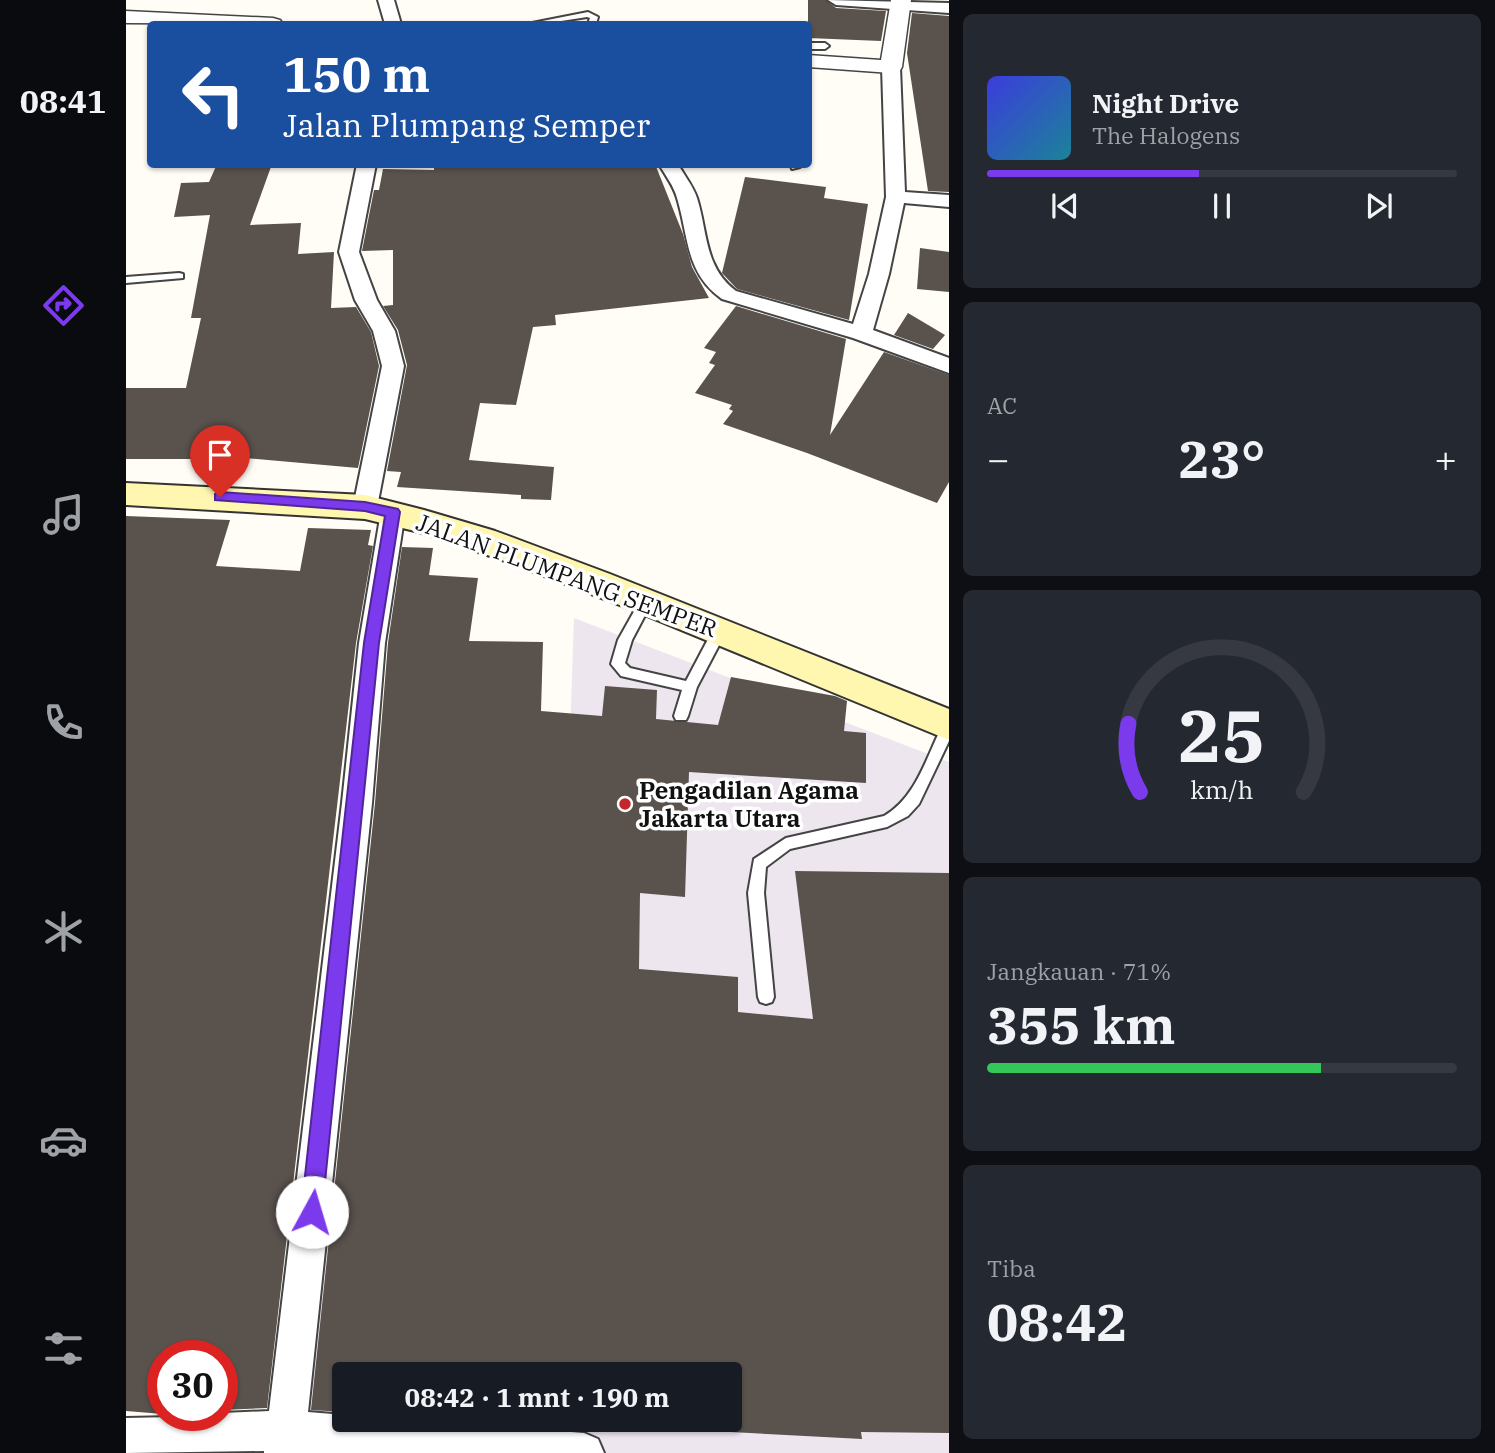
<!DOCTYPE html>
<html lang="id">
<head>
<meta charset="utf-8">
<style>
  :root { --surface:#171b24; --page:#242831; --text:#f1f3f6; --muted:#9ea1a6; --line:#363941; --accent:#7c3aed }
  body { margin:0; font-family:"IBM Plex Serif",serif; background:var(--page); color:var(--text); height:100vh; display:flex; flex-direction:column; font-size:26px; white-space:nowrap }
  * { box-sizing:border-box; margin:0 }
  p { font-size:23px; color:var(--muted) }
  .icon { flex:none; width:38px; height:38px; fill:none; stroke:currentColor; stroke-width:2; stroke-linecap:round; stroke-linejoin:round }
  .map { position:relative; flex:1; overflow:hidden }
  .drawer { display:flex; flex-direction:column; gap:14px; padding:14px; background:#0d0f14; width:546px }
  .drawer>* { flex:none }
  .guide { position:absolute; left:21px; top:21px; width:665px; height:147px; border-radius:7px; box-shadow:0 2px 5px #0004; background:#1a4fa0; color:#fff; overflow:hidden }
  .speed { position:absolute; left:21px; top:1340px; display:flex; gap:14px; font-size:35px; font-weight:700; text-align:center }
  .speed>* { display:grid; place-content:center; width:91px; height:91px; border-radius:50%; background:var(--surface); box-shadow:0 2px 5px #0004; line-height:1 }
  .speed .limit { border:10px solid #d22; background:#fff; color:#111 }
  .pin { position:absolute; display:grid; place-items:center; width:60px; height:60px; color:#fff; margin:-72px -30px; border-radius:50% 50% 50% 0; rotate:-45deg; box-shadow:0 0 7px #0007 }
  .pin .icon { rotate:45deg }
  .me { position:absolute; width:77px; margin:-38px; rotate:6deg; stroke-linejoin:round; filter:drop-shadow(0 0 5px #0008) }
  .turn { display:flex; align-items:center; gap:24px; height:147px; padding:0 21px; font-size:32px }
  .turn .icon { width:91px; height:91px; stroke-width:2.5 }
  .turn b { display:block; font-size:49px; line-height:60px }
  .big { font-size:52px; font-weight:800; line-height:1.1 }
  .drawer .widget { flex:1; display:flex; flex-direction:column; justify-content:center; gap:10px; min-width:0; padding:0 24px; border-radius:10px; background:var(--page) }
  .drawer .dial { align-items:center; gap:0 }
  .dial svg { height:182px; overflow:visible; fill:none; stroke:var(--line); stroke-width:7; stroke-linecap:round; text-anchor:middle }
  .dial text { fill:var(--text); stroke:none }
  .song { display:flex; align-items:center; gap:21px }
  .cover { width:84px; height:84px; border-radius:10px; background:linear-gradient(135deg,hsl(240 70% 55%),hsl(190 70% 35%)) }
  .played { height:7px; border-radius:4px; background:linear-gradient(90deg,var(--accent) 45%,var(--line) 45%) }
  .keys { display:flex; justify-content:space-around; direction:ltr }
  .heat { display:flex; justify-content:space-between; align-items:center; font-size:38px; direction:ltr }
  .charge { height:10px; border-radius:5px; background:linear-gradient(90deg,#34c759 71%,var(--line) 0) }
  .trip { position:absolute; left:206px; top:1362px; width:410px; height:70px; border-radius:7px; background:var(--surface); box-shadow:0 2px 5px #0004; font-weight:800; line-height:70px; text-align:center }
  main { display:flex; flex:1; min-height:0 }
  .menu { display:flex; flex-direction:column; width:126px; justify-content:space-around; align-items:center; background:#090b0e; color:var(--muted) }
  .menu .icon { width:49px; height:49px }
  .menu .current { color:var(--accent) }
  .menu b { font-size:32px; color:var(--text) }
  .map>svg:first-child { display:block }
</style>
</head>
<body>
<main>
<nav class="menu">
<b>08:41</b>
<svg class="icon current" aria-label="directions" viewBox="0 0 24 24"><path d="M12 3l9 9-9 9-9-9zM9 14v-3h6M13 9l2 2-2 2"/></svg>
<svg class="icon" aria-label="music" viewBox="0 0 24 24"><path d="M9 18V5l10-2v13"/><circle cx="6" cy="18" r="3"/><circle cx="16" cy="16" r="3"/></svg>
<svg class="icon" aria-label="phone" viewBox="0 0 24 24"><path d="M5 4h4l2 5-3 2q2 4 5 5l2-3 5 2v4C11 20 4 13 5 4z"/></svg>
<svg class="icon" aria-label="climate" viewBox="0 0 24 24"><path d="M12 3v18M4 7l16 10M4 17L20 7"/></svg>
<svg class="icon" aria-label="car" viewBox="0 0 24 24"><path d="M5 17H2v-5l4-1 3-4h7l3 4 3 1v5h-3M9 17h6M6 11h13"/><circle cx="7" cy="17" r="2"/><circle cx="17" cy="17" r="2"/></svg>
<svg class="icon" aria-label="filters" viewBox="0 0 24 24"><path d="M4 7h16M4 17h16"/><circle cx="9" cy="7" r="2"/><circle cx="15" cy="17" r="2"/></svg>
</nav>
<div class="map">
<svg width="823" height="1453" viewBox="0 0 823 1453">
  <rect width="100%" height="100%" fill="#fffdf5"/>
  <!-- industrial -->
  <path fill="#eee6ef" fill-rule="evenodd" d="M448,618L823,762V1453H397L152,1438L185,1205L441,1224L436,967ZM219,1374H604V1419H219Z"/>
  <!-- building -->
  <g fill="#5a524d">
    <path d="M682,0H700L710,8L760,11L755,41L682,38Z"/>
    <path d="M786,13L823,16V192L802,191L781,53Z"/>
    <path d="M91,164H146L124,225L175,223L172,254L208,252L205,308L230,307L245,332L253,366L232,468L84,455L83,459H0V388H60L75,318H65L84,215L48,217L55,183L83,182Z"/>
    <path d="M308,164H529L557,234L566,267L583,298L429,315L430,325L407,327L390,405L354,403L343,460L428,467L425,500L395,499V495L271,487L275,472L261,471L281,365L272,330L257,306L267,305V250L236,251L248,190H253L257,169L308,170Z"/>
    <path d="M619,177L700,187L698,198L742,204L723,320L611,289L596,273Z"/>
    <path d="M794,248L823,252V292L791,289Z"/>
    <path d="M610,306L720,339L704,435L758,352L823,375V482L811,503L681,453L597,424L607,411L603,409L606,405L569,393L589,365L583,363L590,352L578,348Z"/>
    <path d="M782,313L819,335L807,349L768,335Z"/>
    <path d="M0,516L104,520L90,566L174,571L182,528L245,530L242,545L247,546L230,643L141,1408L96,1410V1356H37V1414L0,1411Z"/>
    <path d="M276,547L307,548L303,575L352,578L343,641L417,642L415,711L476,716L479,686L531,690L530,719L592,725L605,677L709,696L721,701L718,731L740,733V783L563,772L559,897L514,893L513,969L612,977V1012L687,1019L669,871L823,873V1433L735,1432L736,1439L356,1419H604V1374H219V1412L185,1410L249,803L262,643Z"/>
  </g>
  <g fill="none" stroke-linecap="round" stroke-linejoin="round">
    <defs>
      <g id="service">
        <path d="M462,12L472,17L470,24H462L464,18L461,17L416,24H401Z"/>
        <path d="M682,43H699L703,46L699,49H682Z"/>
        <path d="M664,164H674V167L666,169Z"/>
        <path d="M53,273L57,274V278L0,283V277Z"/>
        <path d="M520,597L526,602L506,640L499,663L504,668L560,681L589,626H599L601,630L571,687L562,716L560,720H550L548,716L556,690L495,676L485,664L492,640L515,599Z"/>
        <path d="M823,720V741L793,804L782,816L761,827L664,849L640,867L638,893L648,997L646,1002L640,1004L634,1002L632,997L622,893L628,859L660,838L758,816C791,797 801,755 818,722Z"/>
      </g>
      <g id="minor">
        <path d="M252,0H268L275,24H259Z"/>
        <path d="M702,0L823,3V13L710,5Z"/>
        <path d="M765,62L774,67L779,192L823,195V207L778,203L763,274L747,330L823,358V373L727,338L596,299C559,273 563,237 551,198C548,186 539,175 533,164H552C558,175 567,186 571,198C582,233 578,267 610,291L727,324L743,274L760,197L756,67Z"/>
        <path d="M231,164H250L233,252L251,300L269,331L278,366L251,507L248,513L239,516L230,513L227,507L256,366L247,331L229,300L213,252Z"/>
        <path d="M267,503L276,506L279,512L259,643L246,803L182,1412L219,1415V1419H278L458,1433L472,1439L478,1453H138V1451L0,1453V1418L96,1416V1413L143,1411L216,803L233,643L255,512L258,506Z"/>
      </g>
      <g id="tertiary">
        <path d="M765,0H785L776,67L773,72L765,73L682,67V55L755,60Z"/>
        <path d="M0,11L147,18L154,20L157,24L0,23Z"/>
      </g>
      <path id="secondary" d="M0,483L239,495L298,510L369,531L484,574L823,709V740L504,609L373,559L293,532L239,519L0,505Z"/>
    </defs>
    <!-- service casing -->
    <use href="#service" stroke="#444" stroke-width="4"/>
    <!-- minor casing -->
    <use href="#minor" stroke="#444" stroke-width="4"/>
    <!-- tertiary casing -->
    <use href="#tertiary" stroke="#444" stroke-width="3"/>
    <!-- secondary casing -->
    <use href="#secondary" stroke="#333" stroke-width="4"/>
    <!-- service -->
    <use href="#service" fill="#fff" fill-rule="evenodd"/>
    <!-- minor -->
    <use href="#minor" fill="#fff" fill-rule="evenodd"/>
    <!-- tertiary -->
    <use href="#tertiary" fill="#fff" fill-rule="evenodd"/>
    <!-- secondary -->
    <use href="#secondary" fill="#fff6b0" fill-rule="evenodd"/>
  </g>
  <!-- route -->
  <path fill="#7c3aed" stroke="#51269a" stroke-width="2" d="M94,492L239,502L272,509L274,512L253,643L196,1212L193,1219L186,1222L178,1219L175,1212L238,643L259,516L239,511L89,500V494Z"/>
  <!-- markers -->
  <circle fill="#c4262e" stroke="#fff" stroke-width="2.5" cx="499" cy="804" r="7"/>
  <g text-anchor="middle" dominant-baseline="central" stroke-width="7" stroke-linejoin="round" paint-order="stroke">
    <!-- street labels -->
    <g font-size="24" fill="#111" stroke="#fff">
      <text transform="translate(441 575) rotate(20)">JALAN PLUMPANG SEMPER</text>
    </g>
    <!-- poi labels -->
    <g font-size="24" font-weight="bold" fill="#111" stroke="#fff" text-anchor="start">
      <text x="513" y="790">Pengadilan Agama<tspan x="513" dy="28">Jakarta Utara</tspan></text>
    </g>
  </g>
</svg>
<div class="speed"><div class="limit">30</div></div>
<div class="pin" style="left:94px;top:497px;background:#d93025"><svg class="icon" aria-label="arrive" viewBox="0 0 24 24"><path d="M6 21V4h12l-3 4 3 4H6"/></svg></div>
<svg class="me" style="left:186px;top:1212px" viewBox="-20 -20 40 40"><circle r="19" fill="#fff"/><path d="M0-13L10 11 0 6-10 11z" fill="#7c3aed"/></svg>
<div class="trip">08:42 · 1 mnt · 190 m</div>
<div class="guide">
<div class="turn"><svg class="icon" aria-label="left" viewBox="0 0 24 24"><path d="M17 20v-9H6M10 6l-5 5 5 5"/></svg><div><b>150 m</b>Jalan Plumpang Semper</div></div>
</div>
</div>
<section class="drawer">
<div class="widget">
<div class="song"><i class="cover"></i><div><b>Night Drive</b><p>The Halogens</p></div></div>
<div class="played"></div>
<div class="keys"><svg class="icon" aria-label="previous" viewBox="0 0 24 24"><path d="M18 5L8 12l10 7zM5 5v14"/></svg><svg class="icon" aria-label="pause" viewBox="0 0 24 24"><path d="M8 5v14M16 5v14"/></svg><svg class="icon" aria-label="next" viewBox="0 0 24 24"><path d="M6 5l10 7-10 7zM19 5v14"/></svg></div>
</div>
<div class="widget"><p>AC</p>
<div class="heat"><a>−</a><b class="big">23°</b><a>+</a></div>
</div>
<div class="widget dial"><svg viewBox="0 0 100 80">
<path d="M14 69A42 42 0 1 1 86 69"/>
<path d="M14 69A42 42 0 0 1 9 39" stroke="#7c3aed"/>
<text x="50" y="56" font-size="32" font-weight="700">25</text>
<text x="50" y="72" font-size="11">km/h</text>
</svg></div>
<div class="widget"><p>Jangkauan · 71%</p><b class="big">355 km</b><div class="charge"></div></div>
<div class="widget"><p>Tiba</p><b class="big">08:42</b></div>
</section>
</main>
</body>
</html>
